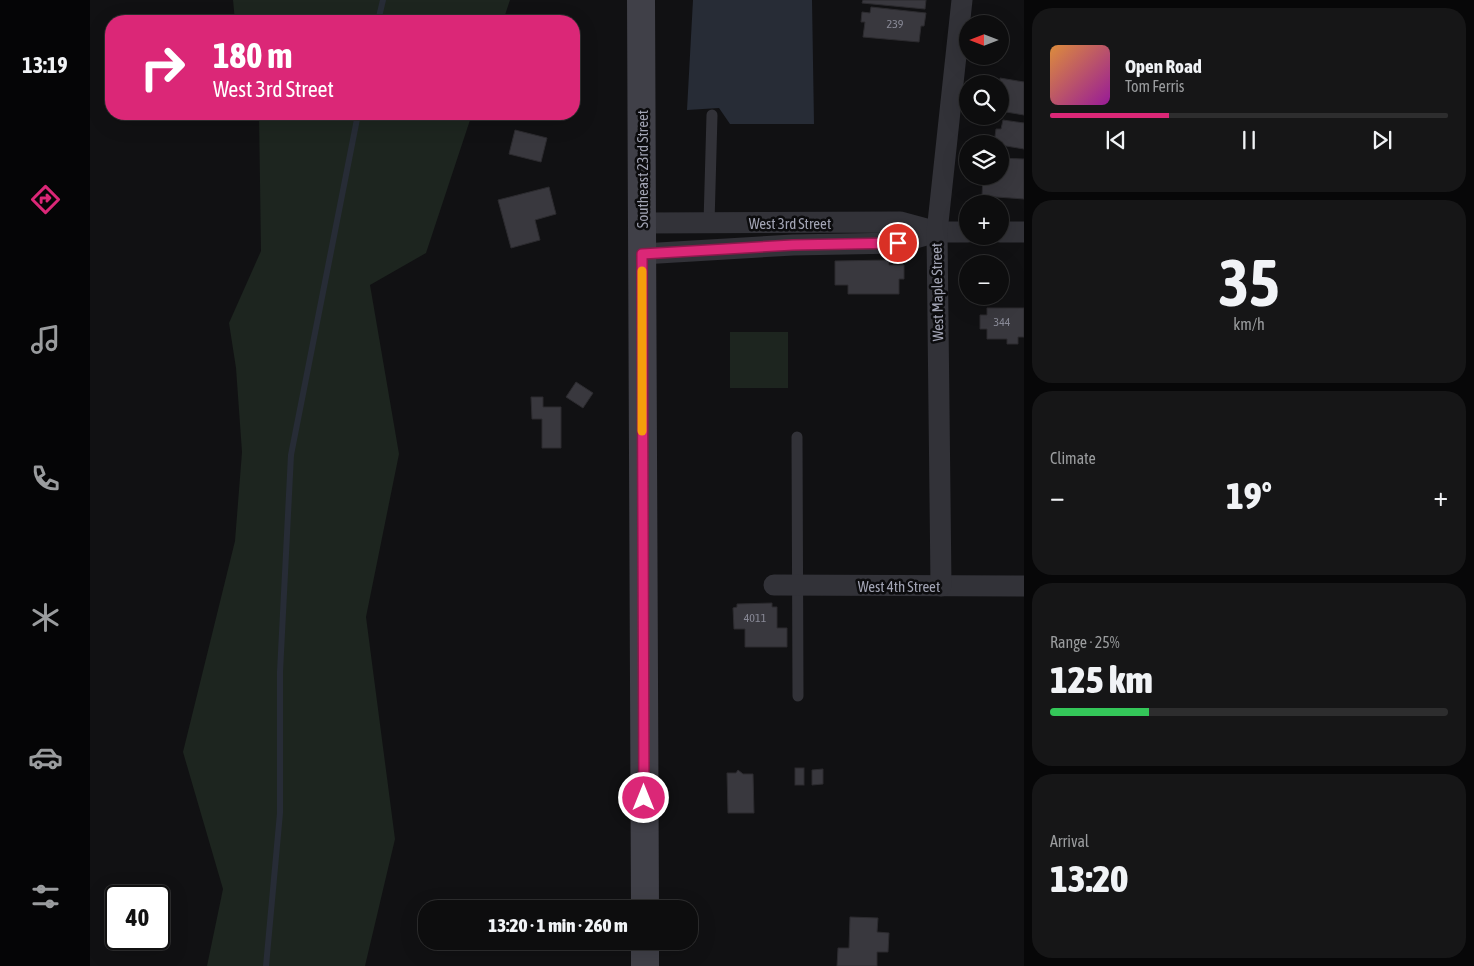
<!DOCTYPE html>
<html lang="en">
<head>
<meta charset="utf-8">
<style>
  :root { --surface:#0d0d0e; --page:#161617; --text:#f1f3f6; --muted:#9a9c9e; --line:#2d2d2e; --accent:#db2777 }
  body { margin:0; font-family:"Asap Condensed",sans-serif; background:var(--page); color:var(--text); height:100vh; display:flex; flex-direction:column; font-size:19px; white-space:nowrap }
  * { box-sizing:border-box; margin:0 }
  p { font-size:16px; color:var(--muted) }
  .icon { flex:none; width:28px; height:28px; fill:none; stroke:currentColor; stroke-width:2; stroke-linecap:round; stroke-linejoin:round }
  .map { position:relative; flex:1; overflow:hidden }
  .details { display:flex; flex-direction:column; gap:8px; padding:8px; background:#070708; width:450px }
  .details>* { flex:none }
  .banner { position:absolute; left:15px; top:15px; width:475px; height:105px; border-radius:20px; box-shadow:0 5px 20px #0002,0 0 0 1px var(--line); background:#db2777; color:#fff; overflow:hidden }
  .needle { width:32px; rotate:270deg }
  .tools { position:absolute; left:869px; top:15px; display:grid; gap:10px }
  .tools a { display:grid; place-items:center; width:50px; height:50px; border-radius:50%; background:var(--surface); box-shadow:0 5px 20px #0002,0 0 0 1px var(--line); font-size:25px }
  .speed { position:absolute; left:15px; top:885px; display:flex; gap:10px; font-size:25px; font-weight:700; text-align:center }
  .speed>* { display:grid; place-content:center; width:65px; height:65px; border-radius:50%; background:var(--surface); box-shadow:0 5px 20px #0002,0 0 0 1px var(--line); line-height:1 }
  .speed .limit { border:2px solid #111; border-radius:8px; background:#fff; color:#111 }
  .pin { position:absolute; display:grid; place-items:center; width:42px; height:42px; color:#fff; margin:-21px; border:2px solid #fff; border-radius:50%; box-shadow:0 1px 5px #0007 }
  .me { position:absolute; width:55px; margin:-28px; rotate:0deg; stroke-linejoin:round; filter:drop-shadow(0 0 4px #0008) }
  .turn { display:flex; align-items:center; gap:18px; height:105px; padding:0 25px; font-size:22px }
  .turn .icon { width:65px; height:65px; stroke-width:2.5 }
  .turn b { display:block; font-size:35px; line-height:42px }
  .big { font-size:38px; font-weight:800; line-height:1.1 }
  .details .card { flex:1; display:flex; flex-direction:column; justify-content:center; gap:8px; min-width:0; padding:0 18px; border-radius:20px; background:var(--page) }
  .details .dial { align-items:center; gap:0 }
  .dial b { font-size:65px; line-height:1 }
  .song { display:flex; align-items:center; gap:15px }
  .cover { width:60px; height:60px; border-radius:8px; background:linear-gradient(135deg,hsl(30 70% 55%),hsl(300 70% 35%)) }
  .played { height:5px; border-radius:2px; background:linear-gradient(90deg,var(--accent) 30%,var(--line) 30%) }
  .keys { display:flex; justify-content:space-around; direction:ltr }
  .heat { display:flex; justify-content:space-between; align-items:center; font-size:28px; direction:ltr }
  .charge { height:8px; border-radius:4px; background:linear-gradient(90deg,#34c759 25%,var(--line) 0) }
  .trip { position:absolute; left:328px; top:900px; width:280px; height:50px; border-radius:20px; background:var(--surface); box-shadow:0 5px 20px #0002,0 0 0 1px var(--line); font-weight:800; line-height:50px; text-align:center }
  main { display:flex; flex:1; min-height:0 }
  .tabs { display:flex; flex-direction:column; width:90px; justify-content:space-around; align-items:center; background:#050506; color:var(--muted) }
  .tabs .icon { width:35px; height:35px }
  .tabs .active { color:var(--accent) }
  .tabs b { font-size:22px; color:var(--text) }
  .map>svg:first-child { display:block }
</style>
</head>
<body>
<main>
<nav class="tabs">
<b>13:19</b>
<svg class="icon active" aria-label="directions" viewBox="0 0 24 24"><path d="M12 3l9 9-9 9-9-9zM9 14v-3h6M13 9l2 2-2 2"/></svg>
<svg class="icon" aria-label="music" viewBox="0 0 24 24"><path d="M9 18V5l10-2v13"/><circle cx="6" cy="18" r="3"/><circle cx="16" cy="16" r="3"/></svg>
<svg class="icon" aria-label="phone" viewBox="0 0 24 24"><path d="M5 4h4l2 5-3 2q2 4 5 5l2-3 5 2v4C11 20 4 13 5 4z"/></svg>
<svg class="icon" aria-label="climate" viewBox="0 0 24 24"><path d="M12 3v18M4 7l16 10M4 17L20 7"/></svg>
<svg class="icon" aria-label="car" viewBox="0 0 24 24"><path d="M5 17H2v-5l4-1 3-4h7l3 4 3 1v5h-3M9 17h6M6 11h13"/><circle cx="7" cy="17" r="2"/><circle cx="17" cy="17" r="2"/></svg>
<svg class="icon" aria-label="filters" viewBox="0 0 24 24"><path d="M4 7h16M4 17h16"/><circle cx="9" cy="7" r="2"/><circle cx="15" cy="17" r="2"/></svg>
</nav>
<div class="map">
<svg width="934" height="966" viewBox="0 0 934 966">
  <rect width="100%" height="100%" fill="#111113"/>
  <!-- green -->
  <g fill="#1d251f">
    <path d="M143,0H420L413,21H145Z"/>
    <path d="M169,114H382L336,253L280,285L309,454L276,617L305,839L275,966H117L133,889L93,752L145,541L152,452L146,368L139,323L171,251Z"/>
    <rect x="640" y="332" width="58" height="56"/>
  </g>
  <!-- water -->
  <path fill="#272c36" d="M603,0H722L724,124H640L629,108L597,110Z"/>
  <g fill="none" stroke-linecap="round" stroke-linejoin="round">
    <!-- stream -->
    <g stroke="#272c36" stroke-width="6">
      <path d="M288,21L293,0"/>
      <path d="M176,966L190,813V672L201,455L268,114"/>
    </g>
  </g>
  <!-- building -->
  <g fill="#39383e" stroke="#2c2b2f">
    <path d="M773,0H836L835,9L772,3Z"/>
    <path d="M781,7L836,13L834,26H831L829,42L773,37L775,22H771L772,12L780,13Z"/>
    <path d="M910,78L934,82V115L910,111Z"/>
    <path d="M913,120L934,123V149L904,144L906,129H911Z"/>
    <path d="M425,130L457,138L451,162L419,154Z"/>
    <path d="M910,158L934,159V199L892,196L893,176H910Z"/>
    <path d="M459,187L466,214L445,220L450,240L421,248L408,200Z"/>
    <path d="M799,260V265H814V279H809V294H758V285H745V261Z"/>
    <path d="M897,308H934V337H928V344H917V339H897V329H890V315H897Z"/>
    <path d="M486,382L503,393L493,408L476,397Z"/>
    <path d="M441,397H453V407H471V448H452V419H442Z"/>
    <path d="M682,603V607H687V628H697V647H655V629H644L643,608L647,607V604Z"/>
    <rect x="705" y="768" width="9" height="17"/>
    <path d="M733,769V784L722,785V770Z"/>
    <path d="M648,770L653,774H663L664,813H638L637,773H646Z"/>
    <path d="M760,917L788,918L787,932L799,933L798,952H787V966H747L748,948H759Z"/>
  </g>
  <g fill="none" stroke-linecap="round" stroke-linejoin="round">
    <!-- lane -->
    <g stroke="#323238" stroke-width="11">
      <path d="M619,223L622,115"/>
      <path d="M707,437L708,696"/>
    </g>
    <!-- street -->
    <g stroke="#323238" stroke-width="21">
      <path d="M847,232H878"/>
      <path d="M910,232H934"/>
      <path d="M552,254L703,245L808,243L847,232L810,222L552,223"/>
      <path d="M684,585L934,586"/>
      <path d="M851,586L847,232L872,0"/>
    </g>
    <!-- secondary -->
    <g stroke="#404048" stroke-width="28">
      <path d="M551,0L555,909"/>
      <path d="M555,941V966"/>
    </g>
  </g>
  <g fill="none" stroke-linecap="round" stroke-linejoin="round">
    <defs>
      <path id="route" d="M554,798L552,254L703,245L808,243"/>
    </defs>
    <!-- route casing -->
    <use href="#route" stroke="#8e194d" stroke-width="12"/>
    <!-- route -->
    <use href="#route" stroke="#db2777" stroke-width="9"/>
    <!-- slow -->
    <path stroke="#f59e0b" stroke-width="9" d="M552,271V431"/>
  </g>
  <g text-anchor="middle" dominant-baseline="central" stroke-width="5" stroke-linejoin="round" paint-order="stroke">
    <!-- number labels -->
    <g font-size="12" fill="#888996">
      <text x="805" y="24">239</text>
      <text x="912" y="322">344</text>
      <text x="665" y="618">4011</text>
    </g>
    <!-- street labels -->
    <g font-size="15" fill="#a2a4b4" stroke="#0c0c0e">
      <text transform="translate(552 169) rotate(-90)">Southeast 23rd Street</text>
      <text x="700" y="223">West 3rd Street</text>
      <text transform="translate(847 292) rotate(-91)">West Maple Street</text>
      <text x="809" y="586">West 4th Street</text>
    </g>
  </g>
</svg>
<div class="tools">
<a><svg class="needle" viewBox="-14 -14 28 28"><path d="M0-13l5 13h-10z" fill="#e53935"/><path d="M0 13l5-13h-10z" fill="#9a9c9e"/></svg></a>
<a><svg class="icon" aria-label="search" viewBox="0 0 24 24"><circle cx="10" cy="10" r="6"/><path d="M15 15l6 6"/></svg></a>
<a><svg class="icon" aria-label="layers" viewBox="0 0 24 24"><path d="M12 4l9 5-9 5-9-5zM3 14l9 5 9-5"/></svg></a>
<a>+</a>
<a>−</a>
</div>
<div class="speed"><div class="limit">40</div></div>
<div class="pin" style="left:808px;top:243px;background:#d93025"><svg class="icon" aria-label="arrive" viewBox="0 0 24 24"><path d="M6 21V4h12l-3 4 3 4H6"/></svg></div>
<svg class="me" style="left:554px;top:798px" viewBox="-20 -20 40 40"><circle r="17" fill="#db2777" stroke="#fff" stroke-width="3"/><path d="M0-11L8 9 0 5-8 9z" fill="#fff"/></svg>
<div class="trip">13:20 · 1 min · 260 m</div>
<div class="banner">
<div class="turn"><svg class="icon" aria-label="right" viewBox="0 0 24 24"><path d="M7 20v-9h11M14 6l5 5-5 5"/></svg><div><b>180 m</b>West 3rd Street</div></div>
</div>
</div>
<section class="details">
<div class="card">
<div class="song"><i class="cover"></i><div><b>Open Road</b><p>Tom Ferris</p></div></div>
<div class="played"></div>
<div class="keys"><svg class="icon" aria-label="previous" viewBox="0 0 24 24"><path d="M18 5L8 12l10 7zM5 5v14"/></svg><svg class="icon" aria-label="pause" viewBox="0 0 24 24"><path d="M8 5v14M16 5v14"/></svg><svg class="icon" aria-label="next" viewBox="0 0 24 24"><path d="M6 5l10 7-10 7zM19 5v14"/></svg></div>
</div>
<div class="card dial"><b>35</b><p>km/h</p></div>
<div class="card"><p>Climate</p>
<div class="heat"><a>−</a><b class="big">19°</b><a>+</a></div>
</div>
<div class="card"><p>Range · 25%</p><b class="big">125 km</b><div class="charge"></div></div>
<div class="card"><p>Arrival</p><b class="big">13:20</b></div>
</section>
</main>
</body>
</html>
